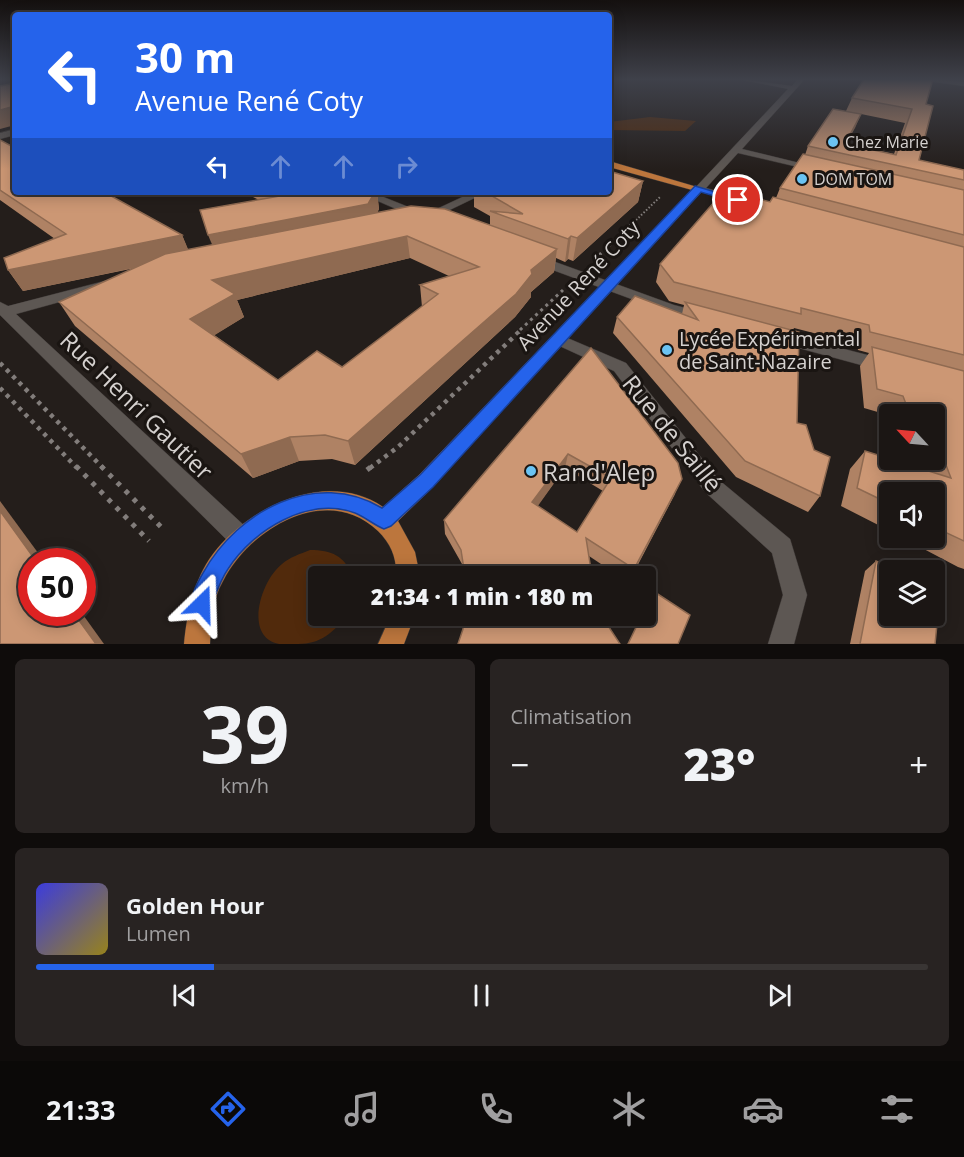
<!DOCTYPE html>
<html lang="fr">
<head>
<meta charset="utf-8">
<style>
  :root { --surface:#1b1614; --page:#282322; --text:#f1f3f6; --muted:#a09fa0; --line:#393534; --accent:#2563eb }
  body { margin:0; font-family:"Open Sans",sans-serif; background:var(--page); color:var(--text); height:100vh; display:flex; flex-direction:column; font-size:22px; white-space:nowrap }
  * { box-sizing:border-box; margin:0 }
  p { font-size:20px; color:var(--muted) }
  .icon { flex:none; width:33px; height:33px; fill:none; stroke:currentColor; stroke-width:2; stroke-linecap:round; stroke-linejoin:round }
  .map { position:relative; height:644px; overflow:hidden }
  .drawer { display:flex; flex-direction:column; gap:15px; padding:15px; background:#0f0c0b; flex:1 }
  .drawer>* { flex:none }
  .top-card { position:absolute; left:12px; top:12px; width:600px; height:183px; border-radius:6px; box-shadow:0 3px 15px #0003,0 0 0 2px var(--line); background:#2563eb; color:#fff; overflow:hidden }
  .needle { width:39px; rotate:296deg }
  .fabs { position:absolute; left:879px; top:404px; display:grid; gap:12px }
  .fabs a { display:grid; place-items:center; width:66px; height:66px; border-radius:6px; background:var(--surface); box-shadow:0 3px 15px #0003,0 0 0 2px var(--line); font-size:30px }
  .speed { position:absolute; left:18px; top:548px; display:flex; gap:12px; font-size:30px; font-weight:700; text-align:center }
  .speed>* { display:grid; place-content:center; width:78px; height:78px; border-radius:50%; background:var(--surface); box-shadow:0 3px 15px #0003,0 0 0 2px var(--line); line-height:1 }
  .speed .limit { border:9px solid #d22; background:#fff; color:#111 }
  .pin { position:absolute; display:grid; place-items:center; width:51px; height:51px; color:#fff; margin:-26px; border:3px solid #fff; border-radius:50%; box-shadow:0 2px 6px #0007 }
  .me { position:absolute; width:66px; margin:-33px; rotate:22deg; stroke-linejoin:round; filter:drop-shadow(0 0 4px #0008) }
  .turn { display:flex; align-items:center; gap:21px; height:126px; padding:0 24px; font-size:27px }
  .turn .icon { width:78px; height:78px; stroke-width:2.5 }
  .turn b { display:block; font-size:42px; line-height:51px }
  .lanes { display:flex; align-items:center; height:57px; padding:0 24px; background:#0003; justify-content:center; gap:30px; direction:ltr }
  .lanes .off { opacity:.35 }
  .big { font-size:45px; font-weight:800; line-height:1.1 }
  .drawer .widget { flex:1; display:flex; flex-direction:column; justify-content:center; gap:9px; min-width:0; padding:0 21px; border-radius:9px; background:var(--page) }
  .drawer .dial { align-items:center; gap:0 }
  .dial b { font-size:78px; line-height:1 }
  .song { display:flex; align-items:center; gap:18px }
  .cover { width:72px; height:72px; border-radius:9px; background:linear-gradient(135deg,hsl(240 70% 55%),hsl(50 70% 35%)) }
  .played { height:6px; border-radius:3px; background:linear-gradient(90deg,var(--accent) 20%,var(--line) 20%) }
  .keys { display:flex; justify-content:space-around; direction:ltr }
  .heat { display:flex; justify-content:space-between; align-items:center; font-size:33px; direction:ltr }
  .drawer .tiles { flex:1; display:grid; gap:15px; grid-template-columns:1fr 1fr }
  .widget:last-child { grid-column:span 2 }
  .trip { position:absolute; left:308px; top:566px; width:348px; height:60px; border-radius:6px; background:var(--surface); box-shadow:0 3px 15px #0003,0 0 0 2px var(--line); font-weight:800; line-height:60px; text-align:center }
  .tab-bar { display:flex; height:96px; justify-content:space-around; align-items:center; background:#0b0908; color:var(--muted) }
  .tab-bar .icon { width:42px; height:42px }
  .tab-bar .current { color:var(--accent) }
  .tab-bar b { font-size:27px; color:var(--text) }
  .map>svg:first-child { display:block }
</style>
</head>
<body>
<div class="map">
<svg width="964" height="644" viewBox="0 0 964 644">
  <rect width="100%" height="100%" fill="#241e1b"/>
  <!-- green -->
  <g fill="#512a0c">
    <path d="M650,117L696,121L685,131L609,130V122Z"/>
    <path d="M310,550C332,550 344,556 353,576H318V615H346C334,633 320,644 298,644C292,644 285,644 279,644C243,637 261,580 282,564C290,557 300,554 310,550Z"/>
  </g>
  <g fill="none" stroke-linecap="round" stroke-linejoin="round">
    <defs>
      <g id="minor">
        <path d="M738,79L792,86L798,79H805L742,149L820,168L815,171L738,153L706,188L742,198L744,200L738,203L694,189L788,89Z"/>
        <path d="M923,79L964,82V86L927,81Z"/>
        <path d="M15,129V135L0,139V133Z"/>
        <path d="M357,192H371L426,214L473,192H487L429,220L417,218Z"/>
        <path d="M536,255L674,305L705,313L707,316L700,321L664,311L531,262L530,259L531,256Z"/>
        <path d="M109,280L114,281L116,284L114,287L16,314L249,530L252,538L249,546L241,549L233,546L0,315V302L8,306Z"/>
        <path d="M778,332L883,359L889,361L891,365L889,369L883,371L773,341L770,337Z"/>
        <path d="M558,334L626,363L719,480L790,539L807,595L794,644H768L783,595L772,553L705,492L614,371L553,343L550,339Z"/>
      </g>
      <g id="major">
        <path d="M609,161L704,189L433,487L398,521L415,552L420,576H396C397,558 391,544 378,531C327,482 250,528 223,581C212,600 211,623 210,644H184C187,613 194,579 213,554C249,506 328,469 383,507L419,475L692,190L609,167Z"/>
        <path d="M391,615H415L404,644H378Z"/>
      </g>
    </defs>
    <!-- minor casing -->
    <use href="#minor" stroke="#3d3836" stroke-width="1"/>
    <!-- major casing -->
    <use href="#major" stroke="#3d3836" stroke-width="1"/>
    <!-- path-far3 -->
    <path stroke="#827d7b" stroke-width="2" stroke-dasharray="1.5 2" stroke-linecap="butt" d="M631,225L660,197"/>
    <!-- path-far2 -->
    <g stroke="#827d7b" stroke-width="3" stroke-dasharray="3 4" stroke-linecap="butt">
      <path d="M594,260L633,223"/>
      <path d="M520,330L563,290"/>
    </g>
    <!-- path-far1 -->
    <g stroke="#827d7b" stroke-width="4.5" stroke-dasharray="4 5" stroke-linecap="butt">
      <path d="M0,363L103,468"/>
      <path d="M0,388L77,468"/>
      <path d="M370,468L398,447L522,329"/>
    </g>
    <!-- path -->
    <g stroke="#827d7b" stroke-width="5" stroke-dasharray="4.5 7" stroke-linecap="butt">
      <path d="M76,466L149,541"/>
      <path d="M101,466L164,530"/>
      <path d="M367,470L372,466"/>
    </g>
    <!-- minor -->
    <use href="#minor" fill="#5d5753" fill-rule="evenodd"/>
    <!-- major -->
    <use href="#major" fill="#bc763d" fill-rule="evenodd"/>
  </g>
  <!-- wall -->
  <g fill="#af8264" fill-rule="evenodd">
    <path d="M852,98L926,104L919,160L964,170V569L958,567L901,537H934V492H890V531L841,506L850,469L865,451L923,469L920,459H934V414H890V419L888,415L864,408L860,366L869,353L858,350L857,344L794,328L793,330L797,423L820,496L808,512L736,477L613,333L617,317L682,314L684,305L669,301L656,282L660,264L776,198L780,188L805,155L808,146L846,111ZM861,114L905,123L894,154L846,144Z"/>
    <path d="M0,140L182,235L188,250L212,245L259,200L243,192H377L379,209L377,213L490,225V216L474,207V192H609L643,181L638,202L573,261L568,259L565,262L556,258L554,272L531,292V297L515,317L355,465L332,459L299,461L253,478L75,326L59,302L135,268L23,291L8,270L55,239L0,200ZM410,258L449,276L420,285L422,307L342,367L278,380L214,335L244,317L237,300Z"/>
    <path d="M591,348L675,494L632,576H619L589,556L592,576H464L462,564L445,534L444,520ZM565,468L603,491L577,532L537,506Z"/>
    <path d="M876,561L935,644H850L865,571Z"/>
  </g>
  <!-- shaded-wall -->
  <g fill="#8f6a51">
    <path d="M15,106V125L0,129V110Z"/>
    <path d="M861,114L855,128L841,153L845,144Z"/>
    <path d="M643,181L638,202L573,261L577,238Z"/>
    <path d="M375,192H377L379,209L371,224L217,256L208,235Z"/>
    <path d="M182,235L191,256L23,291L8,270Z"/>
    <path d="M407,236L410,258L237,300L244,317L202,343L190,319L212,280Z"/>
    <path d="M571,236L568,259L565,262L568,239Z"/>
    <path d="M557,249L554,272L531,292V297L515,317L355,465L348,441L531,270Z"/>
    <path d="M290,437L299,461L253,478L241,454Z"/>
    <path d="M568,454L565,468L530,517L532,502Z"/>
    <path d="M682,479L675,494L631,576L634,569Z"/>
    <path d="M0,501L44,561H36L0,511Z"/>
    <path d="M73,612H81L104,644H96Z"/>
  </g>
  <!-- building -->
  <g fill="#cc9774" stroke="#8f6a51" stroke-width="1.5" fill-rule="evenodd">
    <path d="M864,79H933L926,104L933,106L919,160L964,170V180L808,146L833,109L861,114L845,144L896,155L912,109L852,98Z"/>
    <path d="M15,83V106L0,110V86Z"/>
    <path d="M0,140L15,148V192H104L182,235L8,270L4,258L66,234L0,190Z"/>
    <path d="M803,154L964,190V235L780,188Z"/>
    <path d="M609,171L643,181L577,238L571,236L568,239L490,211L523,214L485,192H609Z"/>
    <path d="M730,191L770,202L773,197L964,247V355L870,332L869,325L801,308V314L674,282L660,264L723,192Z"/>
    <path d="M280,192H375L368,204L208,235L200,210L286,195Z"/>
    <path d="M411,206L445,209L557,249L531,270L532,274L516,294L348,441L325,435L290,437L241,454L59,302L165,254ZM407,236L479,267L420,285L438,294L342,367L317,351L278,380L190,319L235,294L212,280Z"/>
    <path d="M635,296L698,320L685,302L799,332L797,423L806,425L814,450L830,457L820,496L745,461L617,317Z"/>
    <path d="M872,347L964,371V541L934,527V492H890V504L857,488L865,451L951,478L934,434V414H916L909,412L903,396L877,389Z"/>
    <path d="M591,348L678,463L682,479L634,569L586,538L592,576H465L461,550L444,520ZM568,454L611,478L577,532L532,502Z"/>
    <path d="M0,511L36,561H32V612H73L96,644H0Z"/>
    <path d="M876,561L894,570H890V615H934V591L940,594L935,644H860Z"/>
    <path d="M653,591L690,615L678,644H628L642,615H645V608Z"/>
    <path d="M464,615H601L620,644H458L463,629Z"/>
  </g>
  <!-- sky -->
  <linearGradient id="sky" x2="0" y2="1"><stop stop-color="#14100f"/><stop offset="0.47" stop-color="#3f414a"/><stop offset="1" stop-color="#3f414a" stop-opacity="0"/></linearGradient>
  <rect width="964" height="169" fill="url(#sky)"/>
  <!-- route -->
  <path fill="#2563eb" stroke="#184099" stroke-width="1.5" d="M695,186L743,200L738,203L701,192L433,487L391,526L384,529C374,525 365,517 355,513C308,496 253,530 228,569C219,582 215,597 209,612L202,615L194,612C188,599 196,585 203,573C238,510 316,469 382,508L420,475Z"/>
  <!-- markers -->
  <g fill="#6bc3f2" stroke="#1a1512" stroke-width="2">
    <circle cx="833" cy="142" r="6"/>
    <circle cx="802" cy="179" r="6"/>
    <circle cx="667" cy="350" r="6"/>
    <circle cx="531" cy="471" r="6"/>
  </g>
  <g text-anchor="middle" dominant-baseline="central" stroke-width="6" stroke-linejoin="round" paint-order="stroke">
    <!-- far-poi labels -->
    <g font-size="16" fill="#d5d1cf" stroke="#1a1512" text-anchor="start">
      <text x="845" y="142">Chez Marie</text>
      <text x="814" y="179">DOM TOM</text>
    </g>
    <!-- street labels -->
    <g font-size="20" fill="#d5d1cf" stroke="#1a1512">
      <text transform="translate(578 285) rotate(-47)">Avenue René Coty</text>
    </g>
    <!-- poi labels -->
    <g font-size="20" fill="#d5d1cf" stroke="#1a1512" text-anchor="start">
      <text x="679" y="338">Lycée Expérimental<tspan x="679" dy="23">de Saint-Nazaire</tspan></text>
    </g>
    <!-- near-street labels -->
    <g font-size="24" fill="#d5d1cf" stroke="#1a1512">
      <text transform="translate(137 405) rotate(44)">Rue Henri Gautier</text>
      <text transform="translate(673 433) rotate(51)">Rue de Saillé</text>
    </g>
    <!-- near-poi labels -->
    <g font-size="24" fill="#d5d1cf" stroke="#1a1512" text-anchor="start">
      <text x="543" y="471">Rand'Alep</text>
    </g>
  </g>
</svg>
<div class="fabs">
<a><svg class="needle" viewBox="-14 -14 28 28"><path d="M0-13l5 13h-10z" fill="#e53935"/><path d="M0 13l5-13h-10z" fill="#a09fa0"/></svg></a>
<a><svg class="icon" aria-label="sound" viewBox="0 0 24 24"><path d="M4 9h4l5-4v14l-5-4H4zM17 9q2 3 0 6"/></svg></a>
<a><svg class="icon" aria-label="layers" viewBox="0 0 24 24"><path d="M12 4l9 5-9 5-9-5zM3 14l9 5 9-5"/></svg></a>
</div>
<div class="speed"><div class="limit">50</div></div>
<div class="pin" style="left:738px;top:200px;background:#d93025"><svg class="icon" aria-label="arrive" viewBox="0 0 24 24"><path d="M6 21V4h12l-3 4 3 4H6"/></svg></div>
<svg class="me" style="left:202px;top:604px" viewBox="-20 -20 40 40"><path d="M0-17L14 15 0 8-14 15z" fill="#2563eb" stroke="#fff" stroke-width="4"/></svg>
<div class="trip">21:34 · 1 min · 180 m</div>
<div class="top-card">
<div class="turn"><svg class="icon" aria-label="left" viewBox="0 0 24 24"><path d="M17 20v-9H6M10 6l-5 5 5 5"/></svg><div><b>30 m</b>Avenue René Coty</div></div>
<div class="lanes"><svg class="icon" aria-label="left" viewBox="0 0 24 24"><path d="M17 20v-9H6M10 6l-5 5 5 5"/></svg><svg class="icon off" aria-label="ahead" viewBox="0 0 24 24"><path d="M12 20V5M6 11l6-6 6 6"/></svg><svg class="icon off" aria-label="ahead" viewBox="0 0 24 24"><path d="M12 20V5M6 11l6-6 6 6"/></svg><svg class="icon off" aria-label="right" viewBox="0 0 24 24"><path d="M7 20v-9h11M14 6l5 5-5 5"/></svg></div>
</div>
</div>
<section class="drawer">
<div class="tiles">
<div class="widget dial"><b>39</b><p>km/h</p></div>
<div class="widget"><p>Climatisation</p>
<div class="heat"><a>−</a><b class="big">23°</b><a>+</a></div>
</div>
<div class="widget">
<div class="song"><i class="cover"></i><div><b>Golden Hour</b><p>Lumen</p></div></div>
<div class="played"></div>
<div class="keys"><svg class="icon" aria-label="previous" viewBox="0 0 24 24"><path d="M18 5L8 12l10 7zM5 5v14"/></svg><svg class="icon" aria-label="pause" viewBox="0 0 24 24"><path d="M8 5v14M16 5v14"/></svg><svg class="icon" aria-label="next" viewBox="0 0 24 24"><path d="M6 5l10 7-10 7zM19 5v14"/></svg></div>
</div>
</div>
</section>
<nav class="tab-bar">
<b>21:33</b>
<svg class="icon current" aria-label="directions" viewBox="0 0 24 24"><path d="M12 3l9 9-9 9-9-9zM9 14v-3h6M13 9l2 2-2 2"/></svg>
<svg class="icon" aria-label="music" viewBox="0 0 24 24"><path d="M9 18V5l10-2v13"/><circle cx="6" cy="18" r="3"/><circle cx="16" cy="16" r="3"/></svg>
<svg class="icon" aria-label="phone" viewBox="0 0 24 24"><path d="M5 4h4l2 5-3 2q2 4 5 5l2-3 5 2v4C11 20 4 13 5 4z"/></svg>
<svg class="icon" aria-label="climate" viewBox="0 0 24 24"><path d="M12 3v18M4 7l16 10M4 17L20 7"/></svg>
<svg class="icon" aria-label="car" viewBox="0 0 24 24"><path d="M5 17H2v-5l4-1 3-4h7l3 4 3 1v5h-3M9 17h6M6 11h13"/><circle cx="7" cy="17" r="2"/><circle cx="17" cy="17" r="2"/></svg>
<svg class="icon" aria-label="filters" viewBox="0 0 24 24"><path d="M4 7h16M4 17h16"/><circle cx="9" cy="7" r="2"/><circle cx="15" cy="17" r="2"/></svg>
</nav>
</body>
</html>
